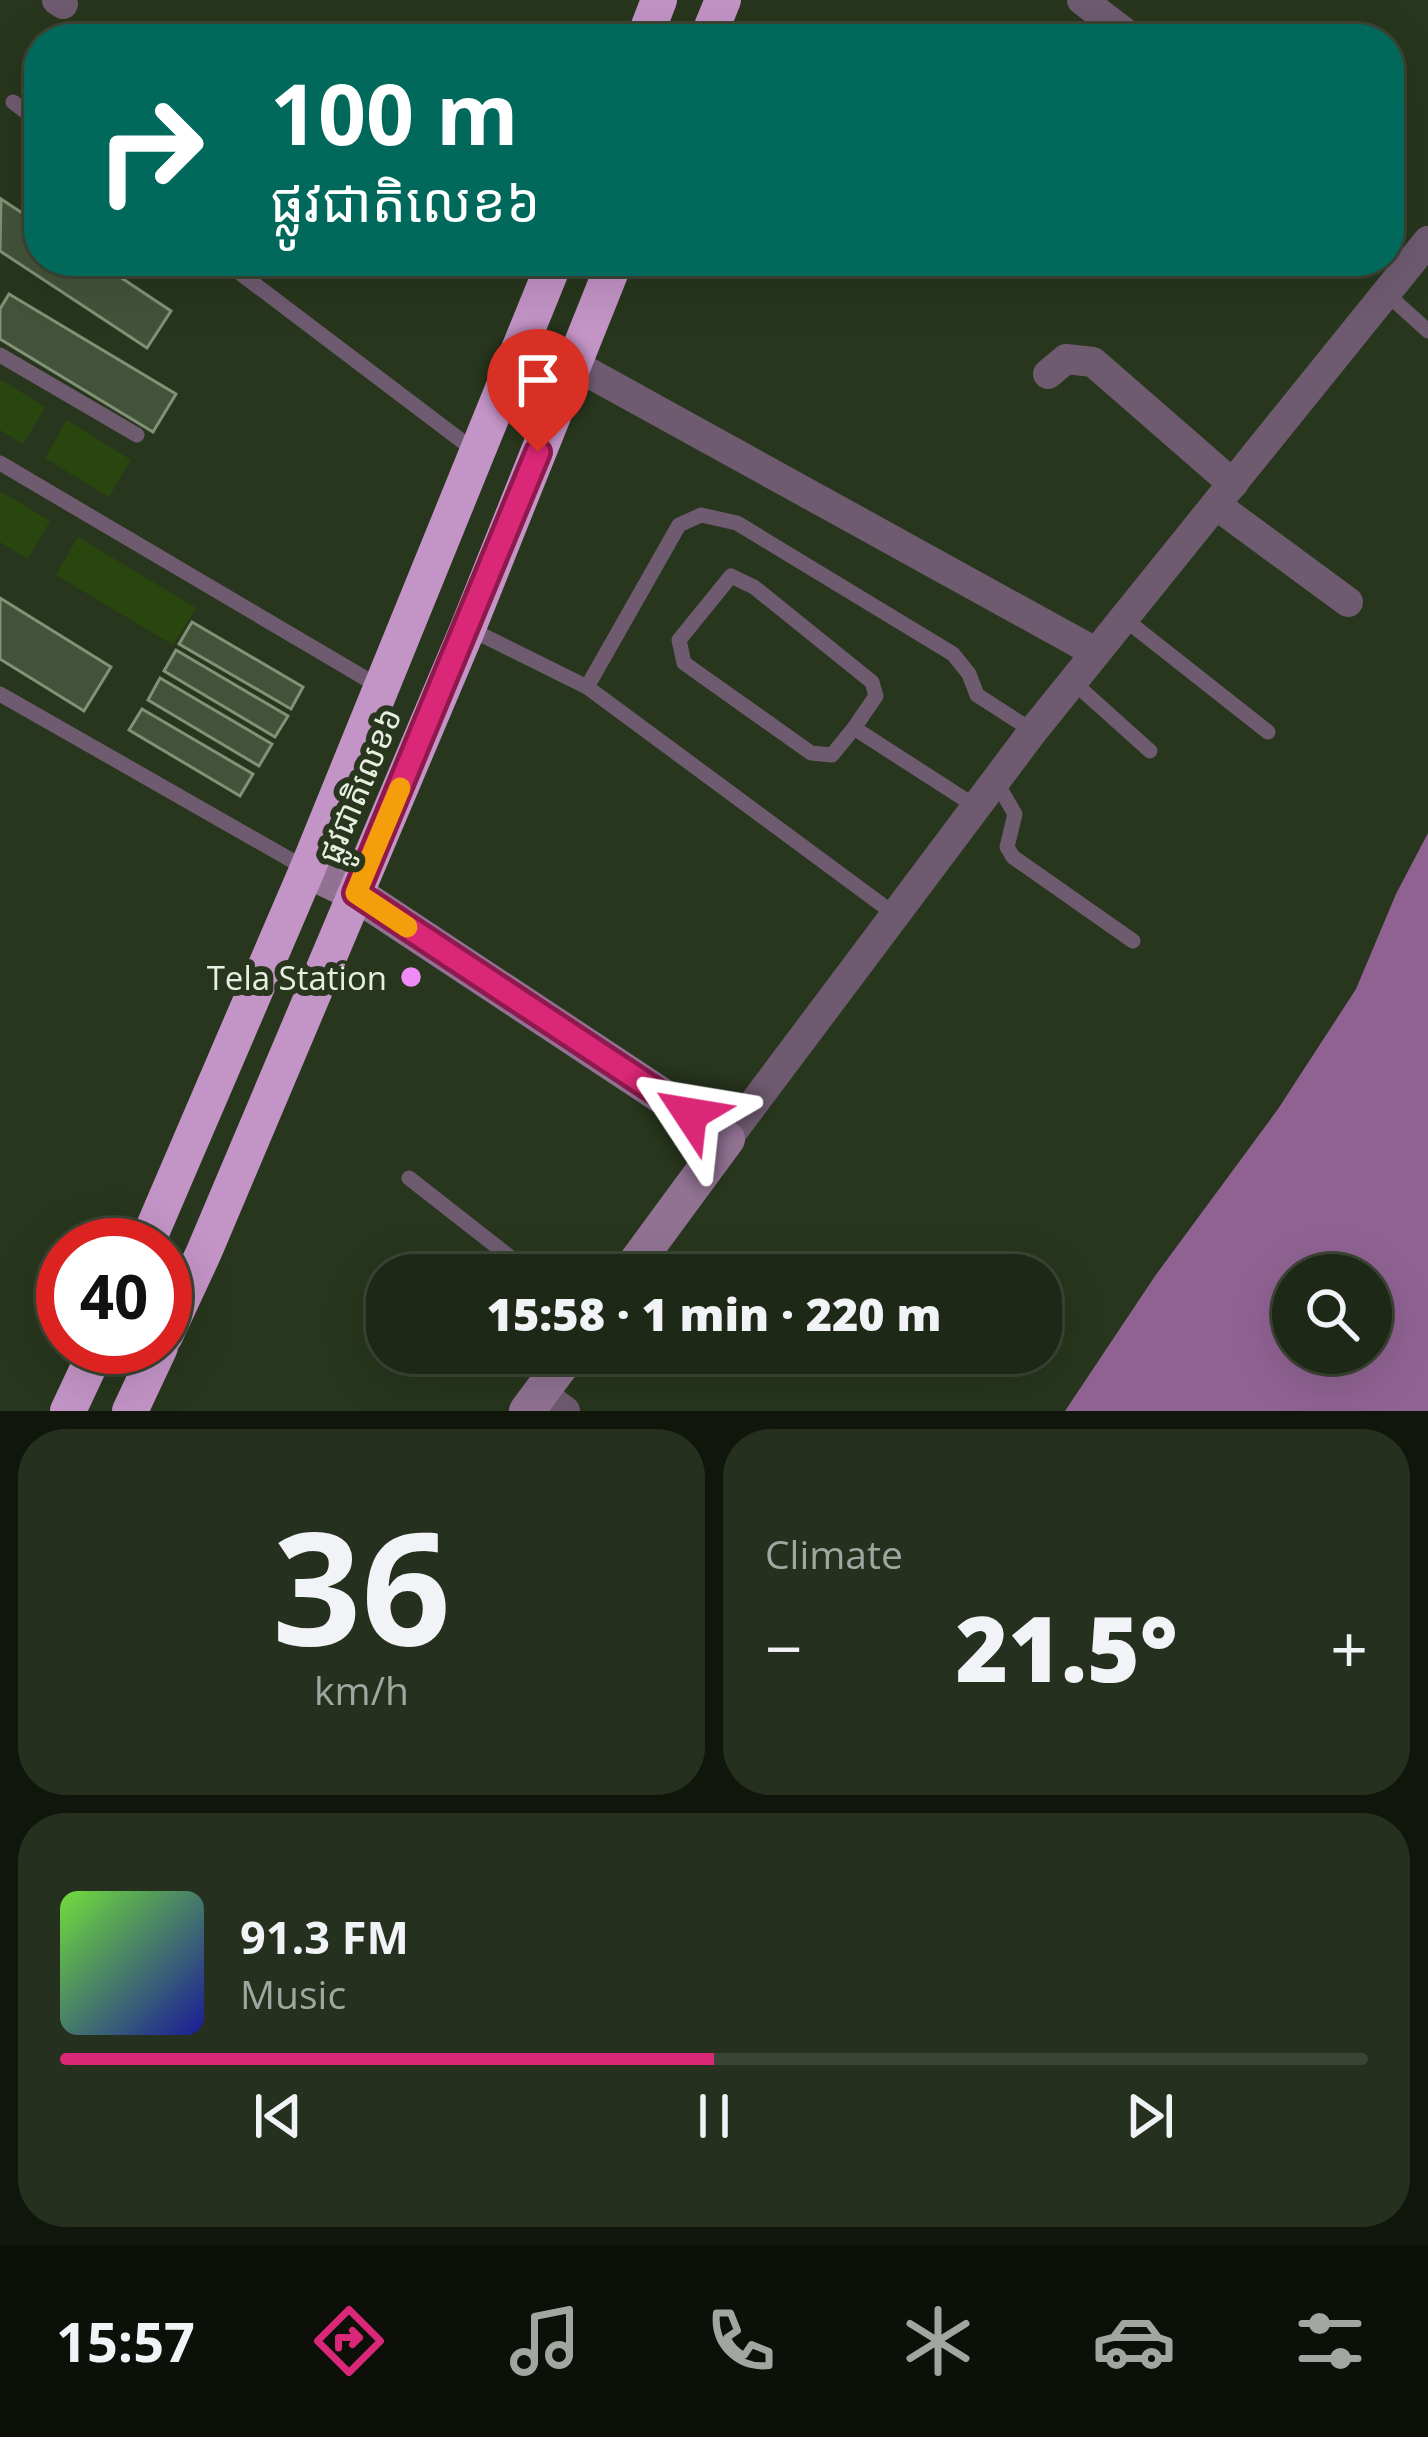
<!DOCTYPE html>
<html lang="en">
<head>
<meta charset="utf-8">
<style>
  :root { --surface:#1e2816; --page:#26301f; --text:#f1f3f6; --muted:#a1a6a1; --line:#3c4435; --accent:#db2777 }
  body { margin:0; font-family:"Open Sans","Noto Sans Khmer",sans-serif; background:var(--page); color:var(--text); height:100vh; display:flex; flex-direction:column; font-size:45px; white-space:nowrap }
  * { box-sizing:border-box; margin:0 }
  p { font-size:39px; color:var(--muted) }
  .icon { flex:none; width:66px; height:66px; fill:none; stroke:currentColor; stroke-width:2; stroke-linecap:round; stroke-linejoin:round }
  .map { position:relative; height:1411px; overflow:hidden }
  .panel { display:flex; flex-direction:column; gap:18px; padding:18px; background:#10160c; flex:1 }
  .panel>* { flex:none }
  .guide { position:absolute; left:24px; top:24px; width:1380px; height:252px; border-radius:48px; box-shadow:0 12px 48px #0002,0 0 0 3px var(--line); background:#00695c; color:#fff; overflow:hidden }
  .fabs { position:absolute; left:1272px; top:1254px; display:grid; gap:24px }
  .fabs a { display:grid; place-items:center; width:120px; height:120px; border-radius:50%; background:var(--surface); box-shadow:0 12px 48px #0002,0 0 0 3px var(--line); font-size:60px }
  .speed { position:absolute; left:36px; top:1218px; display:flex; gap:24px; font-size:60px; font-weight:700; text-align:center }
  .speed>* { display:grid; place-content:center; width:156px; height:156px; border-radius:50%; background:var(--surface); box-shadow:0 12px 48px #0002,0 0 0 3px var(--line); line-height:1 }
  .speed .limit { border:18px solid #d22; background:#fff; color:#111 }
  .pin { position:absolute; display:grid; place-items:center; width:102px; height:102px; color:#fff; margin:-123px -51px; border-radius:50% 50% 50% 0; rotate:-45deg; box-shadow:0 0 12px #0007 }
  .pin .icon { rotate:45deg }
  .me { position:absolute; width:132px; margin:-66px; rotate:303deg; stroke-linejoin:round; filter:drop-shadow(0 0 9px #0008) }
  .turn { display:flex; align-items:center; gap:42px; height:252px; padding:0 48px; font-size:54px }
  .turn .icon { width:156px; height:156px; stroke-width:2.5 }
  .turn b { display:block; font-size:84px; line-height:102px }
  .big { font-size:90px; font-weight:800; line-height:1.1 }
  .panel .tile { flex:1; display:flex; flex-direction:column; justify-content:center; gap:18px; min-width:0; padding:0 42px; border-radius:48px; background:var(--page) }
  .panel .dial { align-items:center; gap:0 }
  .dial b { font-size:156px; line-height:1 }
  .song { display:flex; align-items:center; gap:36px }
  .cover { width:144px; height:144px; border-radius:18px; background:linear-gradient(135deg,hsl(100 70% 55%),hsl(240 70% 35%)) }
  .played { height:12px; border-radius:6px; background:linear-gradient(90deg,var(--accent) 50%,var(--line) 50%) }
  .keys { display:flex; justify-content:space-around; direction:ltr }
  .heat { display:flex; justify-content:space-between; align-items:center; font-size:66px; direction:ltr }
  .panel .tiles { flex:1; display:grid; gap:18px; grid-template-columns:1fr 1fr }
  .tile:last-child { grid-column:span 2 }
  .trip { position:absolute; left:366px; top:1254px; width:696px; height:120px; border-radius:48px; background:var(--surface); box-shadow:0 12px 48px #0002,0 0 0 3px var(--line); font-weight:800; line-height:120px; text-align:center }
  .menu { display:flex; height:192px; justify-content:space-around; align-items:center; background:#0c1009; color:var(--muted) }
  .menu .icon { width:84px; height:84px }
  .menu .active { color:var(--accent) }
  .menu b { font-size:54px; color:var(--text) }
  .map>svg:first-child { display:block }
</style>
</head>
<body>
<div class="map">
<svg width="1428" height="1411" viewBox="0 0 1428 1411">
  <rect width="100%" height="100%" fill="#28361d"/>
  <!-- green -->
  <g fill="#29460f">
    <path d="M0,379L45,407L23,444L0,430Z"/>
    <path d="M67,420L131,460L109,497L45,458Z"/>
    <path d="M0,491L50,521L28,559L0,542Z"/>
    <path d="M78,537L196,608L173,645L56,575Z"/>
  </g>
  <!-- water -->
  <path fill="#8f6292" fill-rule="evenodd" d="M1428,833V1411H1065L1155,1276L1278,1109L1356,989L1396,894ZM1293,1275H1371V1353H1293Z"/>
  <!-- building -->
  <g fill="#435339" stroke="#819276" stroke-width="3">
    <path d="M1,199L39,224V261H96L171,311L147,348L0,251Z"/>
    <path d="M9,294L176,394L153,432L0,339V309Z"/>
    <path d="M0,598L111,667L84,711L0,659Z"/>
    <path d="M192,622L303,687L291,709L179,644Z"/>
    <path d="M176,650L288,716L275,737L164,671Z"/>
    <path d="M160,678L272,744L259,766L148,700Z"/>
    <path d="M142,709L253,774L240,796L129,730Z"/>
  </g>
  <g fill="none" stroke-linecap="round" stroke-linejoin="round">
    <!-- lane -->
    <g stroke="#6f5b70" stroke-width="15">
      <path d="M13,102L39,122"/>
      <path d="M224,261L475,451"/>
      <path d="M1387,294L1428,331"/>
      <path d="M0,355L137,435"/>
      <path d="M0,463L380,687"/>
      <path d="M1122,617L1268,732"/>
      <path d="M468,628L587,687L893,913"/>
      <path d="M1072,681L1150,751"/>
      <path d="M587,687L679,525L701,515L737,523L953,654L969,674L977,695L1033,731"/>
      <path d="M0,694L305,868"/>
      <path d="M854,728L876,696L872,682L754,587L731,576L679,640L684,663L811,753L832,755L854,728L975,806"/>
      <path d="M995,780L1015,814L1007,847L1013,857L1133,941"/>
      <path d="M409,1178L533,1275"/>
    </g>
    <!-- street -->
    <g stroke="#6f5b70" stroke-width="30">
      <path d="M57,0L63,4"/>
      <path d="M1082,0L1133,39"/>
      <path d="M522,343L573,364L1095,652"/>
      <path d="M1048,374L1066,359L1093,362L1233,484"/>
      <path d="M1216,505L1348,602"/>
      <path d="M727,1139L1033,731L1428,241"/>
      <path d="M541,1393L565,1411"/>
    </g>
    <!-- secondary -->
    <g stroke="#917293" stroke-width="36">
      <path d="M307,870L355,893L727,1139L627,1275"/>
      <path d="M527,1411L570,1353"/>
    </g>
    <!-- highway -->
    <g stroke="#c394c6" stroke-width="36">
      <path d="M644,39L659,0"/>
      <path d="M707,39L723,0"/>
      <path d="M146,1245L307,870L555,261"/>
      <path d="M165,1336L204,1252L468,628L615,261"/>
      <path d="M68,1411L98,1347"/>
      <path d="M130,1411L160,1347"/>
    </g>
  </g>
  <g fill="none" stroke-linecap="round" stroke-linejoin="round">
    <defs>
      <path id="route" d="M538,452L356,893L690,1114"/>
    </defs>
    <!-- route casing -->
    <use href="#route" stroke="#8e194d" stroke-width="30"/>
    <!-- route -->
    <use href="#route" stroke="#db2777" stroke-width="21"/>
    <!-- slow -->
    <path stroke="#f59e0b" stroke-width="21" d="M400,788L356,893L407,927"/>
  </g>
  <!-- markers -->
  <circle fill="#ef8bf7" stroke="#28361d" stroke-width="4.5" cx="411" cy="977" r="12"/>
  <g text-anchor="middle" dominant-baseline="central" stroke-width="12" stroke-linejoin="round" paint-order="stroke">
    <!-- street labels -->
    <g font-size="33" fill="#e6efe0" stroke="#28361d">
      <text transform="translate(359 785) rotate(-67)">ផ្លូវជាតិលេខ៦</text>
    </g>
    <!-- poi labels -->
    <g font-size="33" fill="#e6efe0" stroke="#28361d" text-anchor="end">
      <text x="387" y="977">Tela Station</text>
    </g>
  </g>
</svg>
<div class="fabs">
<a><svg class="icon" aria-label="search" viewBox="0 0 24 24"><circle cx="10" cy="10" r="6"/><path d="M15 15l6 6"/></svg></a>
</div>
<div class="speed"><div class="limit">40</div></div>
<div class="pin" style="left:538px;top:452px;background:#d93025"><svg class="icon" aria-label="arrive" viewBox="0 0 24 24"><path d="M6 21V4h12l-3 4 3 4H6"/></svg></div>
<svg class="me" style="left:690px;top:1114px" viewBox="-20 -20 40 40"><path d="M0-17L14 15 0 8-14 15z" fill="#db2777" stroke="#fff" stroke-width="4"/></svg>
<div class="trip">15:58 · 1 min · 220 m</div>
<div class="guide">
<div class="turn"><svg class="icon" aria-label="right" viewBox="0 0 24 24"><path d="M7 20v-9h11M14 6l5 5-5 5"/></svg><div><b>100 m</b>ផ្លូវជាតិលេខ៦</div></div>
</div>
</div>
<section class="panel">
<div class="tiles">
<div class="tile dial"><b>36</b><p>km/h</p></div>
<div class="tile"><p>Climate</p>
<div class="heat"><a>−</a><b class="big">21.5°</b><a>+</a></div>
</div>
<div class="tile">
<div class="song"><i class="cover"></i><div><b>91.3 FM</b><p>Music</p></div></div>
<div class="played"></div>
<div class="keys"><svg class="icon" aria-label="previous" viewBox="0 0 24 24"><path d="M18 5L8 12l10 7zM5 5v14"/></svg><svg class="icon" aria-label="pause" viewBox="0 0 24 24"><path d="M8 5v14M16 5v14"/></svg><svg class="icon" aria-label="next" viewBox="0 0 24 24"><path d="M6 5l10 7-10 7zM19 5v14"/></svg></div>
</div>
</div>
</section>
<nav class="menu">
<b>15:57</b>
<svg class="icon active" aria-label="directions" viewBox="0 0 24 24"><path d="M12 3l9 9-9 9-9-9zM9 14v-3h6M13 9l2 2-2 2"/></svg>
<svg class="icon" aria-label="music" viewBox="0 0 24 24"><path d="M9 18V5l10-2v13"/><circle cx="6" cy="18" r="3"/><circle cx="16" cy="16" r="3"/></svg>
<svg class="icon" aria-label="phone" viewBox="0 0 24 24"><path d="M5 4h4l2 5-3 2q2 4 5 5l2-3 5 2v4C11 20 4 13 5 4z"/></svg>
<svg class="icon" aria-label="climate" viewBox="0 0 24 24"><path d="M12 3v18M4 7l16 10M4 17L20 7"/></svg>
<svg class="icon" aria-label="car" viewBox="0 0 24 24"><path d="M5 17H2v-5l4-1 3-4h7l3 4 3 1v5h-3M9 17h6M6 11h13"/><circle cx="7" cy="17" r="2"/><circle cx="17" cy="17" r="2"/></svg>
<svg class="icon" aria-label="filters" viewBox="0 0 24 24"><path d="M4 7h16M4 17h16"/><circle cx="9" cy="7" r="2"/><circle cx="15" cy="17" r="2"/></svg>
</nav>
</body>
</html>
